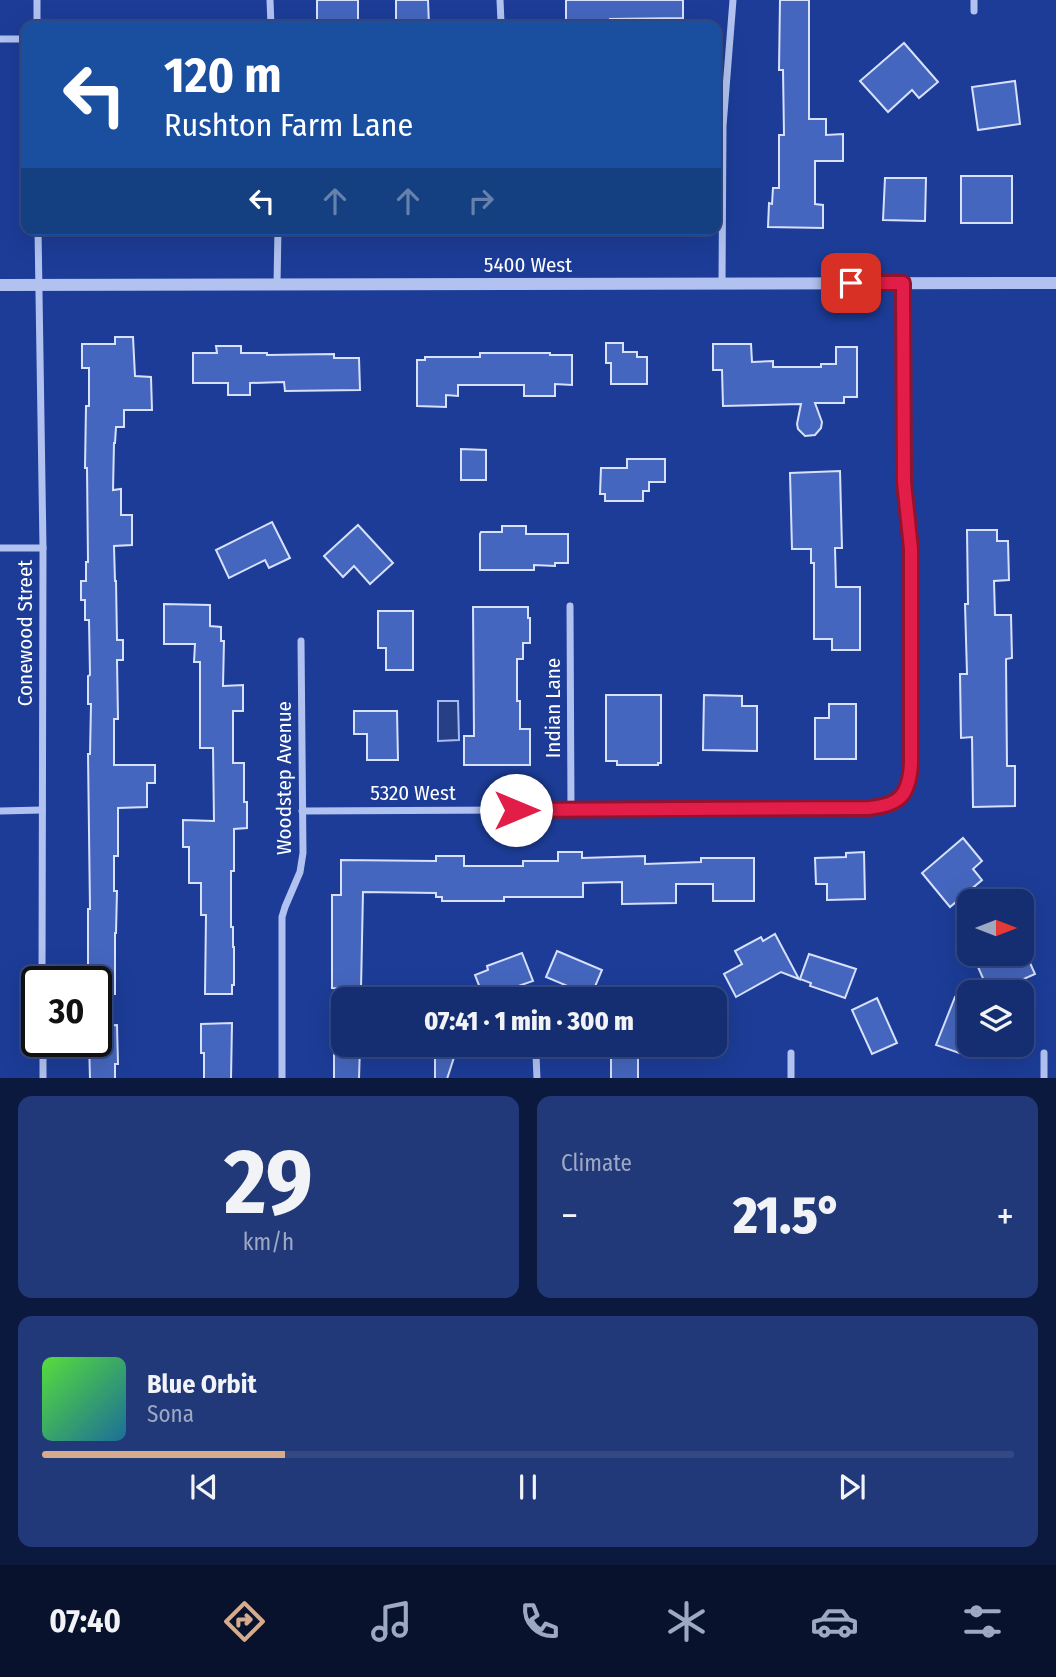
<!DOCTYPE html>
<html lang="en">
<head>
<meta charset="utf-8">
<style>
  :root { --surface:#152d71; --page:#223979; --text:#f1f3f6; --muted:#9da8c3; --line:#344984; --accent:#d6ab8b }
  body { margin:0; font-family:"Fira Sans Condensed",sans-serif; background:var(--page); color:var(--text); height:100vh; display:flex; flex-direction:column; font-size:26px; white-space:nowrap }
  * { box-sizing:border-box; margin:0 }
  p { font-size:23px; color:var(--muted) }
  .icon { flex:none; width:38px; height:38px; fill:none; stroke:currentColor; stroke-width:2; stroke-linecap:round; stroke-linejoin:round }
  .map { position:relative; height:1078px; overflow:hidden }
  .sheet { display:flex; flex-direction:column; gap:18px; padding:18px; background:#0c193e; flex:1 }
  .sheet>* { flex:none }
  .top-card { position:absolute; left:21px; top:21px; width:700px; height:214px; border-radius:14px; box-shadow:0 7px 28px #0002,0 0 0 2px var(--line); background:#1a4fa0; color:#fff; overflow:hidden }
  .needle { width:46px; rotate:90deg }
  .buttons { position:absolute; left:957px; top:889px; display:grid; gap:14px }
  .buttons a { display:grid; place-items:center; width:77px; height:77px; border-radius:14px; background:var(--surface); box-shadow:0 7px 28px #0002,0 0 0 2px var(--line); font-size:35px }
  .speed { position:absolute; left:21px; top:966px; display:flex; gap:14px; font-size:35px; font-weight:700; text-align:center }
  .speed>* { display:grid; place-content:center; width:91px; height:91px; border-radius:50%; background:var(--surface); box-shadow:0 7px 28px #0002,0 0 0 2px var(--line); line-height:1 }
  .speed .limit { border:4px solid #111; border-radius:10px; background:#fff; color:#111 }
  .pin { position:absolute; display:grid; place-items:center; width:60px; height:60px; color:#fff; margin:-30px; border-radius:14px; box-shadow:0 4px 10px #0006 }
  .me { position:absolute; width:77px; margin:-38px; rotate:90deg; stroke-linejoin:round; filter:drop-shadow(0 0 5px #0008) }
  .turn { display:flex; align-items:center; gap:24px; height:147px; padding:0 28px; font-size:32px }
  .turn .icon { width:91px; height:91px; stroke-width:2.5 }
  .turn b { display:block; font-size:49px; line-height:60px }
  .lanes { display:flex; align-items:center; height:66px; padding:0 28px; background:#0003; justify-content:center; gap:35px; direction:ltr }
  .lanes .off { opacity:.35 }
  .big { font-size:52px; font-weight:800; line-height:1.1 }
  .sheet .card { flex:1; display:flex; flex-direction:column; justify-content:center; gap:10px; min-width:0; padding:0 24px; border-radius:14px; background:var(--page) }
  .sheet .dial { align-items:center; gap:0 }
  .dial b { font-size:91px; line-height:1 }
  .song { display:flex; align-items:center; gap:21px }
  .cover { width:84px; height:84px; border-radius:10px; background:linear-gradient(135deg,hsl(110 70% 55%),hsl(200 70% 35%)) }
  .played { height:7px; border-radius:4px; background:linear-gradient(90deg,var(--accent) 25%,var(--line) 25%) }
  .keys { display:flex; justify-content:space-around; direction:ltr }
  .heat { display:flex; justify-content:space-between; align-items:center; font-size:38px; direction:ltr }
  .sheet .tiles { flex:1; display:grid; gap:18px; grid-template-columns:1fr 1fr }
  .card:last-child { grid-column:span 2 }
  .trip { position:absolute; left:331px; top:987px; width:396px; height:70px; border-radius:14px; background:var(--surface); box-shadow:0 7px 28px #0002,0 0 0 2px var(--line); font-weight:800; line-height:70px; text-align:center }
  .menu { display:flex; height:112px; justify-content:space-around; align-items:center; background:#08122d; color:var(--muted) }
  .menu .icon { width:49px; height:49px }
  .menu .current { color:var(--accent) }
  .menu b { font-size:32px; color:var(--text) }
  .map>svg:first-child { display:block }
</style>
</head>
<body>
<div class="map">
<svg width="1056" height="1079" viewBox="0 0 1056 1079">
  <rect width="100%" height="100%" fill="#1c3c97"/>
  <!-- water -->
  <path fill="#273f84" stroke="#a4bbf1" stroke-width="2" d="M438,701H458L459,740L438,741Z"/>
  <!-- building -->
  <g fill="#4566be" stroke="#d8e1fb" stroke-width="2">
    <rect x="317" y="0" width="41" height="26"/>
    <path d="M396,0H428L429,26H396Z"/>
    <path d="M566,0H683V18L610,19V26H566Z"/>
    <path d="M780,0H809V119H826V135L843,134V161H815V204L823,205V228L768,227L769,203L772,204L773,188H779V135H784L783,70H779Z"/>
    <path d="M904,43L938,82L919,98L912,90L888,112L860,81Z"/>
    <path d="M1015,81L1020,124L978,130L972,87Z"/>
    <rect x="961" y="176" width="51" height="47"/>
    <path d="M885,178H926L925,221L883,220Z"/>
    <path d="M115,337H133L135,376L151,377L152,410H124V427H116L115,443H114L113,490L121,489V515H132V545L114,546L115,581H116L117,640H123V660H117L118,719H114V765H155V783H147V807L118,808V856H114V891H117L116,933H115V994H96V982H88V909H90L88,754H90L91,704H88V676L90,675L89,620H85V600H81V581H86V562H88L87,468H85L86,406H89V368H82V344H115Z"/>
    <path d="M606,343H623V352H637V357H647V384H611V363H606Z"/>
    <path d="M713,344H751L752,362L773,361V367H821V364H836V347H857V397H844V403H815L822,422L821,428L815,435L805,436L798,429L797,424L801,404L723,406L722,370H713Z"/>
    <path d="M216,346H241V353H267V355L334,354V358H359L360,390L285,391L284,382L250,383V395H228V383H193V353H217Z"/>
    <path d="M480,353H550V355H572V385L555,384V396H524V385H458V396L446,395V407L417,406V360H425V357H480Z"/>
    <path d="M461,449L486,450V480H461Z"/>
    <path d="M627,459H665V482H649V491H643V501H605V494H600L601,468H627Z"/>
    <path d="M840,471L842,548H835L836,587H860V650H832V639H814V563H811V549H792L790,473Z"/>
    <path d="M272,522L290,558L269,568L265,560L229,578L216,550Z"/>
    <path d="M358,525L393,563L370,584L354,566L343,577L324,556Z"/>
    <path d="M502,526H526V534H568V563H555V566L534,565V570H480V534L481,532H502Z"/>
    <path d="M967,530H997V541H1008L1009,580L994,581L995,615H1011L1012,658L1006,659L1007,766H1015V806L973,807L972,737L961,738L960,674H967L965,604H968Z"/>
    <path d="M164,604L210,605V626L221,627V641H224L223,686L243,685V711H233V763H244V802H247V828L234,829V871H231V927H233V947H234V985H232V994H205L206,915H201V883H189V847H183V820L214,821L213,748H200V662H194L195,644H164Z"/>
    <path d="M473,607H528V618H530V643H523V659H517V701H520V729H530V765H464V736H474Z"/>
    <path d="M378,611H413V670H386V648H378Z"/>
    <path d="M606,695H661V763H658V765H617V761H606Z"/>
    <path d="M704,695L742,696V706H757V751L703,750Z"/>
    <path d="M829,704H856V759H815V718H829Z"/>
    <path d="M354,711H397L398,760H367V734H354Z"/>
    <path d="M963,838L982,861L973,869L982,880L950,907L922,873Z"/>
    <path d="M558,852H582V858L645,856V864L701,862V858H754V901H713V884H676V903L622,904V882L583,883V897H504V901H442V897H436V893L363,892L361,989L332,988V895H341V860L436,861V856H464V866H523V861H558Z"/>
    <path d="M864,852L865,899L827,900V884H816L815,858L846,857V853Z"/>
    <path d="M775,934L799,979L781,972L736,997L724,974L742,964L735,951L761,937L763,941Z"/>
    <path d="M557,951L602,970L591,996L546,977Z"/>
    <path d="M522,953L533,981L484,998L475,975L488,970L487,966Z"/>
    <path d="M809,954L856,969L845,998L810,986L811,983L800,979Z"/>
    <path d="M1009,954H1026L1035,974L994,992H989L978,967Z"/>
    <path d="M955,997L970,1002V1042L965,1055L936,1045Z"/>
    <path d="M877,998L897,1043L872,1054L852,1010Z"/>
    <path d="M232,1023L231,1079H204V1053H201V1024Z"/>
    <path d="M117,1025L118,1064H115V1079H90L89,1041H96V1026Z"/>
    <path d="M334,1045H360L359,1079H334Z"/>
    <path d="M435,1045H458L447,1079H435Z"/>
    <rect x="611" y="1045" width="27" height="34"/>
  </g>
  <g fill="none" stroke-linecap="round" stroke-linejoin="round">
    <!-- minor -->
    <g stroke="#b1c2f0" stroke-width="7">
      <path d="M37,0V26"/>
      <path d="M270,0L271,26"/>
      <path d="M500,0L501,22"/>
      <path d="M974,0V11"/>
      <path d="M0,39H26"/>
      <path d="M38,229L43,548L42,982"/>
      <path d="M722,283L723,126L733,0"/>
      <path d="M277,284L278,229"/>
      <path d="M0,548H43"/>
      <path d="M570,606L571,810"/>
      <path d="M0,811L42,810"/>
      <path d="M302,811L869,808C900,805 909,796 911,764V549L904,482L903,283"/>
      <path d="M43,1041V1079"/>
      <path d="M791,1053V1079"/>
      <path d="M1044,1053V1079"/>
      <path d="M536,1054L537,1079"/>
      <path d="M282,1079V917L285,907L300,872L303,853L301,641"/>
    </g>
    <!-- tertiary -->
    <path stroke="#b1c2f0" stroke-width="12" d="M0,285L1056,283"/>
  </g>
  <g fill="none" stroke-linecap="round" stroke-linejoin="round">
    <defs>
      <path id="route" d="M516,810L869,808C900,805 909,795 911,764V549L904,482L903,283H851"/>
    </defs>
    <!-- route casing -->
    <use href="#route" stroke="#92132f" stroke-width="18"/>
    <!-- route -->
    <use href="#route" stroke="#e11d48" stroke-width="12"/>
  </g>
  <g text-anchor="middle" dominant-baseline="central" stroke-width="6" stroke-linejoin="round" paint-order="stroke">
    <!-- street labels -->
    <g font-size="21" fill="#fff" stroke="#1c3c97">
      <text x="528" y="265">5400 West</text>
      <text transform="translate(25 633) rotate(-90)">Conewood Street</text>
      <text transform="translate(553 708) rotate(-90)">Indian Lane</text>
      <text transform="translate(284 778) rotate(-90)">Woodstep Avenue</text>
      <text x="413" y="793">5320 West</text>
    </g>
  </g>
</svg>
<div class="buttons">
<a><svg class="needle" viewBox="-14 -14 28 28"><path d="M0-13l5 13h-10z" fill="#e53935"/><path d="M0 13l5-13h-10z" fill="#9da8c3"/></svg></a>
<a><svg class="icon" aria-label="layers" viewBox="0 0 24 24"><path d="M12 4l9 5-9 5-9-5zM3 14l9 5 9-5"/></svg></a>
</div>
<div class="speed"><div class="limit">30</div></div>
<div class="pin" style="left:851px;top:283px;background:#d93025"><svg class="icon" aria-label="arrive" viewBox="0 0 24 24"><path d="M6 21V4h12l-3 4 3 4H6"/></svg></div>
<svg class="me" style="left:516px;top:810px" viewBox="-20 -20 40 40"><circle r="19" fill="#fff"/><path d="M0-13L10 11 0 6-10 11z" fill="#e11d48"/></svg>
<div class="trip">07:41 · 1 min · 300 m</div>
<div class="top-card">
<div class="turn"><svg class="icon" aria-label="left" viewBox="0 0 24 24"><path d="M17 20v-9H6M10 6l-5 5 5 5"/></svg><div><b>120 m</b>Rushton Farm Lane</div></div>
<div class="lanes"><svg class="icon" aria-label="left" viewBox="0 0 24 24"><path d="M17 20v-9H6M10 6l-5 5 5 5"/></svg><svg class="icon off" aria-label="ahead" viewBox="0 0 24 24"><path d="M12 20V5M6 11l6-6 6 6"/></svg><svg class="icon off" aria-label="ahead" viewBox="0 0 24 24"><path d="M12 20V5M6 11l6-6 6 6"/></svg><svg class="icon off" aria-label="right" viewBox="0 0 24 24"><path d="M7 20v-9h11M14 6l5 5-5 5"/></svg></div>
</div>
</div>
<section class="sheet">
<div class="tiles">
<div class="card dial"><b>29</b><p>km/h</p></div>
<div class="card"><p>Climate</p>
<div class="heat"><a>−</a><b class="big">21.5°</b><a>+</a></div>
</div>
<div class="card">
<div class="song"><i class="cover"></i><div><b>Blue Orbit</b><p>Sona</p></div></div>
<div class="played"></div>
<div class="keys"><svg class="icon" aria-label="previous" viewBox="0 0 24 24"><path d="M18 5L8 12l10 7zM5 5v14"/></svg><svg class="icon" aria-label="pause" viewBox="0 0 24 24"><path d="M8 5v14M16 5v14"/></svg><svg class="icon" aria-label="next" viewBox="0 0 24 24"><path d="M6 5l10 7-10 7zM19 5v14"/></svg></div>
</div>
</div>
</section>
<nav class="menu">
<b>07:40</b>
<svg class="icon current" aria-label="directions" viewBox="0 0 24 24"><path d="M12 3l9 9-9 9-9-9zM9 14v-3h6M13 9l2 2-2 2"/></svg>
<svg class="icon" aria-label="music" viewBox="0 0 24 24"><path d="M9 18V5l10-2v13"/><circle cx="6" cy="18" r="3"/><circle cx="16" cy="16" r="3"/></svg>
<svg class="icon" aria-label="phone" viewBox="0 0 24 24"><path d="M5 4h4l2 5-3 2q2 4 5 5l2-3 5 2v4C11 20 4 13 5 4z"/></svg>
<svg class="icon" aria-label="climate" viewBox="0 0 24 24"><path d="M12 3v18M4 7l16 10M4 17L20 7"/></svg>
<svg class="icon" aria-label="car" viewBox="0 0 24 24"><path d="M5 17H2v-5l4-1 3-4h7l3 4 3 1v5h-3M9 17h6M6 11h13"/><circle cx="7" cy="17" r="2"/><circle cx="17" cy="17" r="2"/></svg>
<svg class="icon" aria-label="filters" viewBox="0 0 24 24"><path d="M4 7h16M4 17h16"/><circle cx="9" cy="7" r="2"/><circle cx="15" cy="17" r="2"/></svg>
</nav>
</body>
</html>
